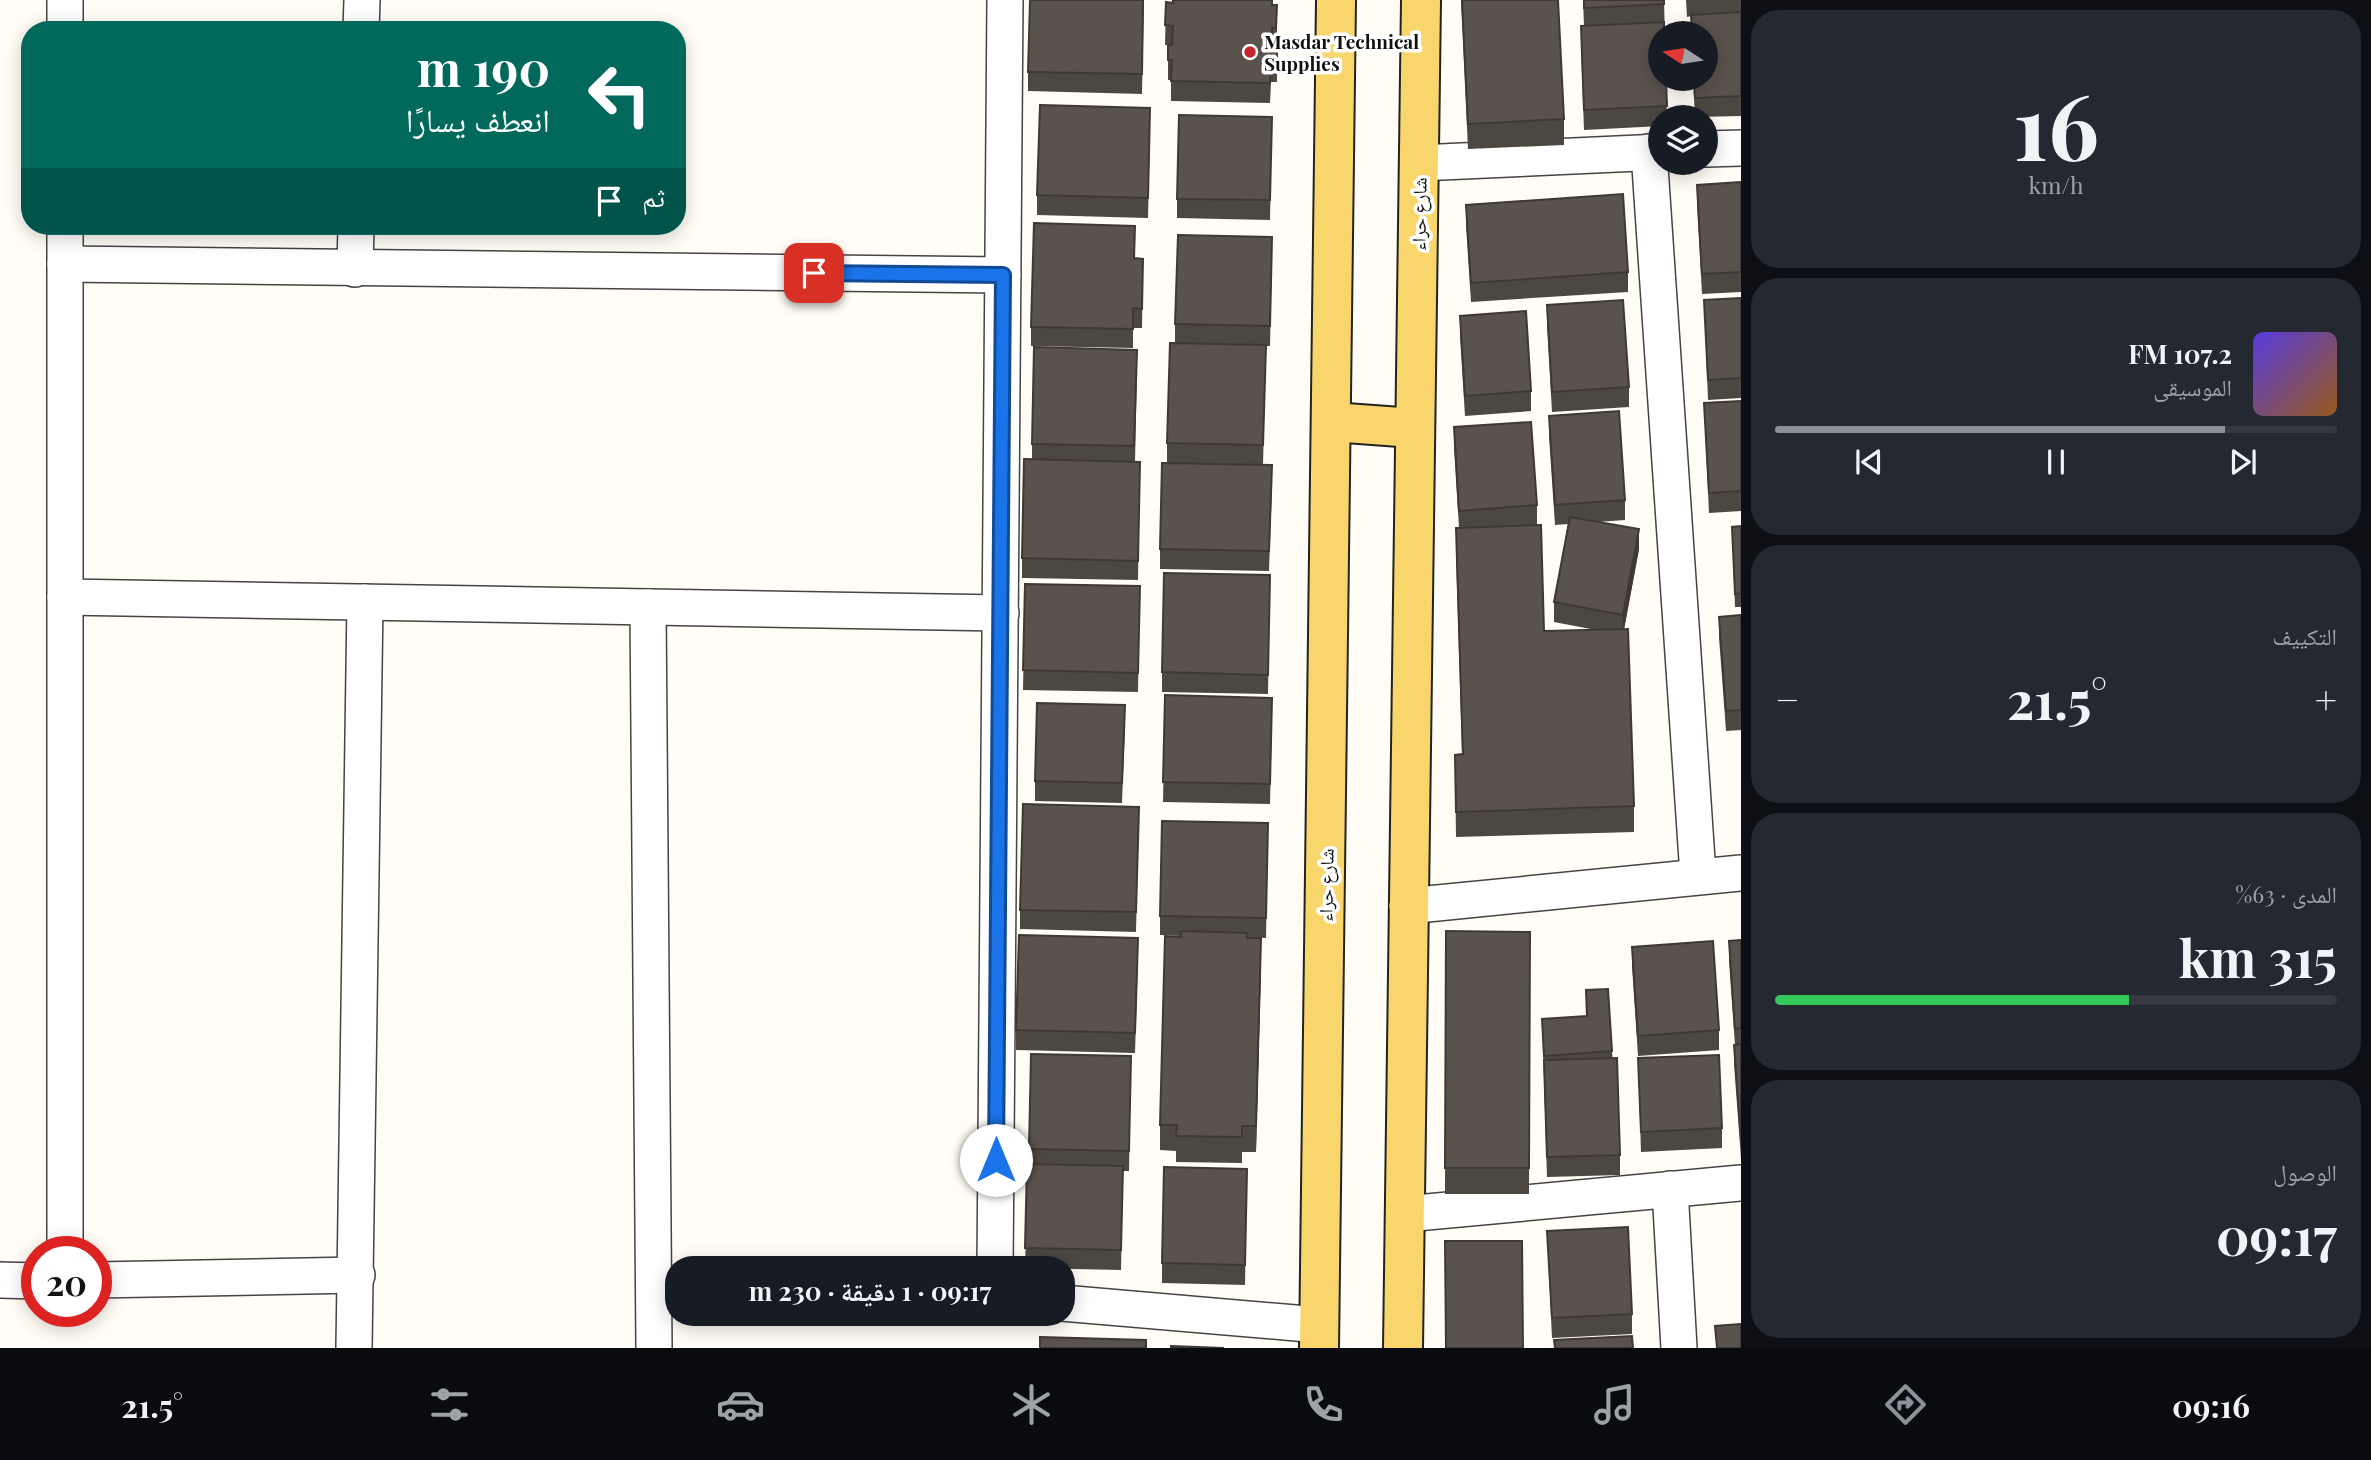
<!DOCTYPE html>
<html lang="ar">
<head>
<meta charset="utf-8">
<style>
  :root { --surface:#171b24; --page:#242831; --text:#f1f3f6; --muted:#9ea1a6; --line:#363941; --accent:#8c9099 }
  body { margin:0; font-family:"Playfair Display","Noto Naskh Arabic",serif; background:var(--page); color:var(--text); direction:rtl; height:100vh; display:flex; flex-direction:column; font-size:26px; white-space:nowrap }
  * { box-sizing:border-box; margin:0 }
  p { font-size:23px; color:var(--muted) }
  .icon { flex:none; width:38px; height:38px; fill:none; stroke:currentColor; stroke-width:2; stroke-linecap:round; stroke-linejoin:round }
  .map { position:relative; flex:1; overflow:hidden; direction:ltr }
  .details { display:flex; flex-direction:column; gap:10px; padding:10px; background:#0d0f14; width:630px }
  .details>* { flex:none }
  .top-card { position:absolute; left:21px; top:21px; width:665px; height:214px; border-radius:28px; box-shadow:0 4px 18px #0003; direction:rtl; background:#00695c; color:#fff; overflow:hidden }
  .needle { width:46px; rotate:282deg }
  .controls { position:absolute; left:1648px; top:21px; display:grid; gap:14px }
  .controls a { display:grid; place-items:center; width:70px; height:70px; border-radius:50%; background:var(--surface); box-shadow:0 4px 18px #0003; font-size:35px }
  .speed { position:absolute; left:21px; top:1236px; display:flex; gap:14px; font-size:35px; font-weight:700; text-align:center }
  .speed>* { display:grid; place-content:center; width:91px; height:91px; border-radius:50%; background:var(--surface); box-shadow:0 4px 18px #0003; line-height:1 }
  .speed .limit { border:10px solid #d22; background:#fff; color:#111 }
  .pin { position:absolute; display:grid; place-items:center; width:60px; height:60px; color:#fff; margin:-30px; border-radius:14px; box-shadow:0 4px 10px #0006 }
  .me { position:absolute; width:77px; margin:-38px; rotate:0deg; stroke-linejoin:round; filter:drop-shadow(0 0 5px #0008) }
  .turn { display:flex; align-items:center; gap:24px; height:147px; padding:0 21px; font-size:32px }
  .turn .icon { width:91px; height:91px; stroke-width:2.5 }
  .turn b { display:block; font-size:49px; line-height:60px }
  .then { display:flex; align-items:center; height:66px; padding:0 21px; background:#0003; gap:14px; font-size:26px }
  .big { font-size:52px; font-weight:700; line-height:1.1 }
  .details .card { flex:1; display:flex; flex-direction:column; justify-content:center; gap:10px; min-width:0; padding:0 24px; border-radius:28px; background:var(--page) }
  .details .dial { align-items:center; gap:0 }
  .dial b { font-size:91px; line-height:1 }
  .song { display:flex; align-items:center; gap:21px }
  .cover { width:84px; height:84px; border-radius:10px; background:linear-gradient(135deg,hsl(250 70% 55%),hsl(30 70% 35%)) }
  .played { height:7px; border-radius:4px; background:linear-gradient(90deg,var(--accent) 80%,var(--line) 80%) }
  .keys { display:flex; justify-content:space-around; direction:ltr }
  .heat { display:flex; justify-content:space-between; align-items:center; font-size:38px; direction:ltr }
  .charge { height:10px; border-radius:5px; background:linear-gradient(90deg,#34c759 63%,var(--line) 0) }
  .trip { position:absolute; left:665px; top:1256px; width:410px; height:70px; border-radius:28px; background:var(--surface); box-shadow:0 4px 18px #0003; font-weight:700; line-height:70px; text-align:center; direction:rtl }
  .menu { display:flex; height:112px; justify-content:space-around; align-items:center; background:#090b0e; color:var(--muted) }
  .menu .icon { width:49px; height:49px }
  .menu .active { color:var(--accent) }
  .menu b { font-size:32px; color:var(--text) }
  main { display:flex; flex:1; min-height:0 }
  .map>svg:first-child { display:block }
</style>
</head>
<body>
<main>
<section class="details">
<div class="card dial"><b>16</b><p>km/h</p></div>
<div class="card">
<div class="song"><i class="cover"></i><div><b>107.2 FM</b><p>الموسيقى</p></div></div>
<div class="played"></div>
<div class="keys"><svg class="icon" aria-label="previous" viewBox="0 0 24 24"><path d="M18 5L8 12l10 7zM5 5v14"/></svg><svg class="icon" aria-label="pause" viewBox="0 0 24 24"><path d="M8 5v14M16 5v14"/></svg><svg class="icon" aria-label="next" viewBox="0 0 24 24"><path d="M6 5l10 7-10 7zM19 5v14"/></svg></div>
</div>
<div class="card"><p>التكييف</p>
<div class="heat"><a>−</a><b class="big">21.5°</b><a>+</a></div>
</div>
<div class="card"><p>المدى · 63%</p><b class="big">315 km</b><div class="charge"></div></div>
<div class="card"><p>الوصول</p><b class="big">09:17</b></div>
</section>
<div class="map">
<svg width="1741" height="1348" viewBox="0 0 1741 1348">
  <rect width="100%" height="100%" fill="#fffdf5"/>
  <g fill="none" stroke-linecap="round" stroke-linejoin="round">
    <defs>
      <g id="minor">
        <path d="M65,30V0"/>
        <path d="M361,30L362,0"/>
        <path d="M1706,149L1741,148"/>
        <path d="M1649,152L1698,875"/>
        <path d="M1419,163L1661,152"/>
        <path d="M65,226V1251"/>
        <path d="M65,264L1003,275"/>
        <path d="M355,269L356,226"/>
        <path d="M65,597L1001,613"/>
        <path d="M648,607L654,1348"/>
        <path d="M1407,906L1741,873"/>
        <path d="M1670,1189L1679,1348"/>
        <path d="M1405,1214L1741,1183"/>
        <path d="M995,1269L1005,0"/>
        <path d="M0,1280L37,1281"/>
        <path d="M96,1280L357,1275"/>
        <path d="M1062,1303L1319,1325"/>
        <path d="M354,1348L365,602"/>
      </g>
      <g id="major">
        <path d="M1332,422L1414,428"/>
        <path d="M1319,1348L1336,0"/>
        <path d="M1403,1348L1421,0"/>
      </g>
    </defs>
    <!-- minor casing -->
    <use href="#minor" stroke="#444" stroke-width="38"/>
    <!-- major casing -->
    <use href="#major" stroke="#222" stroke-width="42"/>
    <!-- minor -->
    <use href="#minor" stroke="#fff" stroke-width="35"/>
    <!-- major -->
    <use href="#major" stroke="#f9d66b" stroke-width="38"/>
  </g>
  <!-- wall -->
  <g fill="#4d4742">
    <path d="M1144,0L1142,94L1028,91V72Z"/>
    <path d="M1461,0H1558L1564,119V145L1468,149Z"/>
    <path d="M1583,0H1664L1667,117H1661V126L1584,130L1581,46V26H1584Z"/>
    <path d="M1686,0H1741V116L1695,117L1693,79H1706V33H1691V16L1687,17Z"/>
    <path d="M1166,2L1277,5V82H1271L1270,103L1171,101V80H1168V45H1165Z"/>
    <path d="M1272,117L1270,220L1177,218V199Z"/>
    <path d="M1150,127L1148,218L1037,215V195Z"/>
    <path d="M1741,182V292L1702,294L1697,204V185Z"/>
    <path d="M1466,205L1628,272V292L1471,302L1466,225Z"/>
    <path d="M1272,257L1270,346H1266L1263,465L1272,485L1269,571L1160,569V549L1167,463V443L1175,343V324Z"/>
    <path d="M1135,258L1143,259L1142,328H1133V348L1031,346V327Z"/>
    <path d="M1741,298V398L1708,400L1704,300Z"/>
    <path d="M1547,305L1629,387V407L1552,412L1547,325Z"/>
    <path d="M1460,316L1531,391V411L1465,416L1460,336Z"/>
    <path d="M1137,369L1135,462H1140L1138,580L1022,578V558L1032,459V444Z"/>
    <path d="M1741,401V511L1709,513L1704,403Z"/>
    <path d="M1549,416L1625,500V520L1597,522L1639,549L1624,629L1634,806V832L1456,837L1455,755L1462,754L1456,554V528H1459L1454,447V427L1537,505V525L1544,631L1596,630L1554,622V602L1568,524L1555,525L1549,436Z"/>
    <path d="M1741,526V607H1735L1732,527Z"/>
    <path d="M1270,575L1268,694L1162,692V672Z"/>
    <path d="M1025,584L1140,586L1138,692L1023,690Z"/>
    <path d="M1741,615V730L1726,731L1719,637V617Z"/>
    <path d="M1165,695L1272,717L1270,804L1163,802Z"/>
    <path d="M1125,725L1122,803L1035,801V781Z"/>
    <path d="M1139,807L1136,932L1020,929V910Z"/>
    <path d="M1268,823L1266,938L1247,937L1261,964L1256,1152H1242V1163L1176,1162V1151L1160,1150V1125L1181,936L1160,935V916Z"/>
    <path d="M1446,931L1530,932L1529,1194H1445Z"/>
    <path d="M1741,940V1159L1734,1064V1045H1735L1729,961V941Z"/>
    <path d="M1632,947L1719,1030V1050L1638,1056L1632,966Z"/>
    <path d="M1138,958L1135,1053L1016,1050V1030Z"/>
    <path d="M1586,990L1612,1051L1620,1155V1175L1547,1177L1542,1019L1587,1016Z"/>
    <path d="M1031,1054L1131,1056L1129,1171H1123L1121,1270L1025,1268Z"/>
    <path d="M1638,1058L1722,1128V1148L1641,1152Z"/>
    <path d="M1247,1169L1245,1285L1162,1283V1263Z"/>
    <path d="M1547,1231L1632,1314V1334L1552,1338Z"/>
  </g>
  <!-- shaded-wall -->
  <g fill="#3f3936">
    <path d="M1639,529V549L1623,635V615Z"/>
    <path d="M1261,938V964L1256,1152V1126Z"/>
  </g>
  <!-- building -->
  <g fill="#5a524d" stroke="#3f3936" stroke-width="2">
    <path d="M1030,0H1143L1142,74L1028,72Z"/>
    <path d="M1173,0H1272V5H1277L1276,28H1272L1271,47H1277V63L1271,62L1270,83L1171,81L1172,60H1168V45H1172L1173,26L1165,25L1166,2L1173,3Z"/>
    <path d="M1462,0H1558L1564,119L1468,124Z"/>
    <path d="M1584,0H1664V4L1584,8Z"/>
    <path d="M1741,12V96L1695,98L1694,79H1706V33H1692L1691,15Z"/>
    <path d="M1664,22V33H1661V79H1666L1667,106L1584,110L1581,26Z"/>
    <path d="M1040,105L1150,108L1148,198L1037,195Z"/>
    <path d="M1179,115L1272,117L1270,200L1177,199Z"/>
    <path d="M1741,182V272L1702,274L1697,185Z"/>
    <path d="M1623,194L1628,272L1471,283L1466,205Z"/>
    <path d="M1034,223L1135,226L1134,258L1143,259L1142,309L1133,308V329L1031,327Z"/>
    <path d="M1178,235L1272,237L1270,326L1175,324Z"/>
    <path d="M1741,298V378L1708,380L1704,300Z"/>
    <path d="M1623,300L1629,387L1552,392L1547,305Z"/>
    <path d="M1526,311L1531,391L1465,396L1460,316Z"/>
    <path d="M1170,343L1266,345L1263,445L1167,443Z"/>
    <path d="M1034,347L1137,350L1134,446L1032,444Z"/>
    <path d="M1741,401V491L1709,493L1704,403Z"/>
    <path d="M1619,411L1625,500L1555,505L1549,416Z"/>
    <path d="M1531,422L1537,505L1459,511L1454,427Z"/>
    <path d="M1024,459L1140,462L1138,561L1022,558Z"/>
    <path d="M1162,463L1272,465L1269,551L1160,549Z"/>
    <path d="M1570,517L1639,529L1623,615L1554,602Z"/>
    <path d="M1541,525L1544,631L1628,629L1634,806L1456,812L1455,755L1463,754L1456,528Z"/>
    <path d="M1741,526V593L1735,594L1732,527Z"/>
    <path d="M1164,573L1270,575L1268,675L1162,672Z"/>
    <path d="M1025,584L1140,586L1138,673L1023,670Z"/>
    <path d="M1741,615V710L1726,711L1719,617Z"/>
    <path d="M1165,695L1272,698L1270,784L1163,782Z"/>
    <path d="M1037,703L1125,705L1122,783L1035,781Z"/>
    <path d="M1023,804L1139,807L1136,912L1020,910Z"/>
    <path d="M1162,821L1268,823L1266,918L1160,916Z"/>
    <path d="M1181,931L1247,933V938H1261L1256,1126H1242V1137L1176,1136L1177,1125H1160L1165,936L1181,937Z"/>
    <path d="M1446,931L1530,932L1529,1168H1445Z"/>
    <path d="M1019,935L1138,938L1135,1033L1016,1030Z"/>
    <path d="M1741,940V1028L1735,1029L1729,941Z"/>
    <path d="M1713,941L1719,1030L1638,1036L1632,947Z"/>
    <path d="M1608,989L1612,1051L1544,1056L1542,1019L1587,1016L1586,990Z"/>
    <path d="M1741,1044V1139L1734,1045Z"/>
    <path d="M1031,1054L1131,1056L1129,1151L1029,1149Z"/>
    <path d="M1719,1055L1722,1128L1641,1132L1638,1058Z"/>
    <path d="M1617,1058L1620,1155L1547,1157L1544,1060Z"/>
    <path d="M1027,1164L1123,1166L1121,1250L1025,1248Z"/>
    <path d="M1164,1167L1247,1169L1245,1265L1162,1263Z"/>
    <path d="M1628,1227L1632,1314L1552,1318L1547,1231Z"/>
    <path d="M1445,1241H1522L1523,1348H1446Z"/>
    <path d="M1741,1324V1348H1717L1715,1326Z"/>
    <path d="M1632,1336L1633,1348H1555L1554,1340Z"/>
    <path d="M1040,1337L1146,1340V1348H1040Z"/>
    <path d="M1171,1346L1224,1348H1171Z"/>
  </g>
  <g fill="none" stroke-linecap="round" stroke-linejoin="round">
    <defs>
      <path id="route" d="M814,273L1003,275L996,1160"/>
    </defs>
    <!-- route casing -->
    <use href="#route" stroke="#114b97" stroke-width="18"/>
    <!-- route -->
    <use href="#route" stroke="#1a73e8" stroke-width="12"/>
  </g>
  <!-- markers -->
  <circle fill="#c4262e" stroke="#fff" stroke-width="2.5" cx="1250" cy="52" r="7"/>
  <g text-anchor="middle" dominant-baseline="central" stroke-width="7" stroke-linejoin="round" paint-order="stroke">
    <!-- poi labels -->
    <g font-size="19" font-weight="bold" fill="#111" stroke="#fff" text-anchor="start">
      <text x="1264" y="41">Masdar Technical<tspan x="1264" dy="22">Supplies</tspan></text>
    </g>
    <!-- street labels -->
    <g font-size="19" fill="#111" stroke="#fff">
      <text transform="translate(1418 214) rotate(-89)">شارع حراء</text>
      <text transform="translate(1325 885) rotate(-89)">شارع حراء</text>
    </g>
  </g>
</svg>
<div class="controls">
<a><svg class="needle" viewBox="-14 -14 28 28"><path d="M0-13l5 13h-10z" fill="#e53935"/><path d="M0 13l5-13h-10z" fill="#9ea1a6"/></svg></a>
<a><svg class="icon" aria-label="layers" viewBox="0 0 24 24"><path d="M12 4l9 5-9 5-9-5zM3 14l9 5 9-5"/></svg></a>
</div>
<div class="speed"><div class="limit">20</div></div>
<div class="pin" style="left:814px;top:273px;background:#d93025"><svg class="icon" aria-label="arrive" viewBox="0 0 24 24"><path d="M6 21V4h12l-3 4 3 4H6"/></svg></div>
<svg class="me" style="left:996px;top:1160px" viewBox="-20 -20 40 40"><circle r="19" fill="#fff"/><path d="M0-13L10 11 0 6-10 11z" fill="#1a73e8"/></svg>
<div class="trip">09:17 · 1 دقيقة · 230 m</div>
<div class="top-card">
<div class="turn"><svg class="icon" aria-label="left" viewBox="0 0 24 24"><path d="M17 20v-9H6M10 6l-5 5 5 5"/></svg><div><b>190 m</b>انعطف يسارًا</div></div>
<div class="then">ثم<svg class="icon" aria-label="arrive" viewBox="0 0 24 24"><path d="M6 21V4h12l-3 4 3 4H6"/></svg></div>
</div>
</div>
</main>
<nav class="menu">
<b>09:16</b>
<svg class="icon active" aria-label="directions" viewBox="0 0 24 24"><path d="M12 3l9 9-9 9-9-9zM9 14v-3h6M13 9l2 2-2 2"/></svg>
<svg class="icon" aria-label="music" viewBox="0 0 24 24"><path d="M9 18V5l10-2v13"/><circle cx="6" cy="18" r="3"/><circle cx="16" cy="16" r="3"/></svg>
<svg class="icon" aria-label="phone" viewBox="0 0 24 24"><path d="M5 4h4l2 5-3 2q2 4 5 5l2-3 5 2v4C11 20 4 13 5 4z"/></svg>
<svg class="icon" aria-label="climate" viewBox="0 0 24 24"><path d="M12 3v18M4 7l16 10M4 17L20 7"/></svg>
<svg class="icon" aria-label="car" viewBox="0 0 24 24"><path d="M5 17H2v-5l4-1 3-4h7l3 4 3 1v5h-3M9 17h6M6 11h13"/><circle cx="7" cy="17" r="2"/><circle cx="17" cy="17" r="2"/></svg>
<svg class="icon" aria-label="filters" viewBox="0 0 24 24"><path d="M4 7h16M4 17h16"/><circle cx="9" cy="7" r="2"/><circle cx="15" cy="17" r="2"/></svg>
<b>21.5°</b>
</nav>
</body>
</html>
